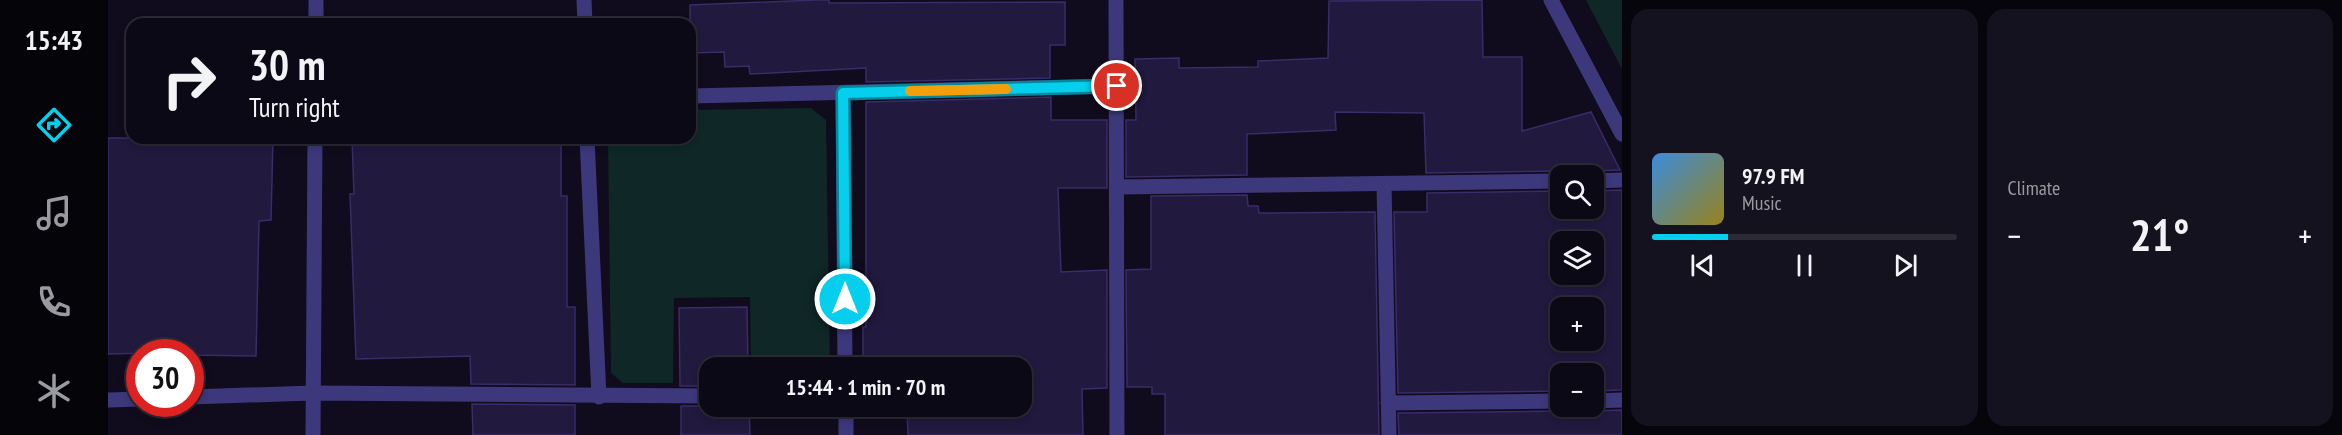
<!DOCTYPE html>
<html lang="en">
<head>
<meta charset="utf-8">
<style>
  :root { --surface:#0c0916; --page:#15121f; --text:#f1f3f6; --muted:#9a9aa1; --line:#2c2a35; --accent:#06cfee }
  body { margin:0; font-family:"PT Sans Narrow",sans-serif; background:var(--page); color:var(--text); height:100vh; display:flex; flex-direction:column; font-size:22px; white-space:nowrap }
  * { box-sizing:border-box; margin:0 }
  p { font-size:20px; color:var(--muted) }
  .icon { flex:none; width:33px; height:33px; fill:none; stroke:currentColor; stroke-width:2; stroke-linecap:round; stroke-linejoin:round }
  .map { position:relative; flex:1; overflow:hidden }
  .details { display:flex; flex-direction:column; gap:9px; padding:9px; background:#07050c; width:720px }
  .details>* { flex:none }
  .top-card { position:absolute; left:18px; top:18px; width:570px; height:126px; border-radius:18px; box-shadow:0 3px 9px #0003,0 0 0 2px var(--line); background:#0c0916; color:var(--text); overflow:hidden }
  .controls { position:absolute; left:1442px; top:165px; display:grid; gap:12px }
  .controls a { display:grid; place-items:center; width:54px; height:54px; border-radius:12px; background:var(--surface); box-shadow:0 3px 9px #0003,0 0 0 2px var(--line); font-size:30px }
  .speed { position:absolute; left:18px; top:339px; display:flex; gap:12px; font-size:30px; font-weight:700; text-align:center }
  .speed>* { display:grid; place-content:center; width:78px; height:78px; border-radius:50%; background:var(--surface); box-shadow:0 3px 9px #0003,0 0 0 2px var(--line); line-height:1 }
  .speed .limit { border:9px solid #d22; background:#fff; color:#111 }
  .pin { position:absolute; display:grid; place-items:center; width:51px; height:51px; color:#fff; margin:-26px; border:3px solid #fff; border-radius:50%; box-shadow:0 2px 6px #0007 }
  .me { position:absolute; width:66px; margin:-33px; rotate:0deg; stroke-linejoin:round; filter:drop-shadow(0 0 4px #0008) }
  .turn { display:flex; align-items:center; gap:21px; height:126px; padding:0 24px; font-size:27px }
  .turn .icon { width:78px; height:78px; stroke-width:2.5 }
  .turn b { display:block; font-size:42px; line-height:51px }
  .big { font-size:45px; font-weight:700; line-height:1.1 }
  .details .widget { flex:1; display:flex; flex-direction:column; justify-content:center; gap:9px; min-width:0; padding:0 21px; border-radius:18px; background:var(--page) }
  .song { display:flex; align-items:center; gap:18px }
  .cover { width:72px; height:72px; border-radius:9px; background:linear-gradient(135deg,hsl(210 70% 55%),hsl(50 70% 35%)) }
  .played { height:6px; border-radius:3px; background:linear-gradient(90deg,var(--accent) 25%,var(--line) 25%) }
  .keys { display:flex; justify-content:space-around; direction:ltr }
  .heat { display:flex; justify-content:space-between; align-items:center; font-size:33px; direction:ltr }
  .details .tiles { flex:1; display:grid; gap:9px; grid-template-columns:repeat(2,1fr) }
  .trip { position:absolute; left:591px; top:357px; width:333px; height:60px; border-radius:18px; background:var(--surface); box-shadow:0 3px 9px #0003,0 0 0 2px var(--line); font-weight:700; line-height:60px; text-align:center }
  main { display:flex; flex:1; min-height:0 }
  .menu { display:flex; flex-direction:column; width:108px; justify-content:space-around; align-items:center; background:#050409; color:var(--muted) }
  .menu .icon { width:42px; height:42px }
  .menu .selected { color:var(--accent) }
  .menu b { font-size:27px; color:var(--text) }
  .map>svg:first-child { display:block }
</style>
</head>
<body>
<main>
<nav class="menu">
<b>15:43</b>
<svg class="icon selected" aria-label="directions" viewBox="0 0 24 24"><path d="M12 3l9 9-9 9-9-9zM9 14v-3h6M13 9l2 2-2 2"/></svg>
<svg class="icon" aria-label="music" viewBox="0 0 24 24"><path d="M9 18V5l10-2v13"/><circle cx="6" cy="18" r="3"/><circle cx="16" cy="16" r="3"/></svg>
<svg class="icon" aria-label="phone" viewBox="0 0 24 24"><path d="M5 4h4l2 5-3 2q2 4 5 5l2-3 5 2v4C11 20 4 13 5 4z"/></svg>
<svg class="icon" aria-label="climate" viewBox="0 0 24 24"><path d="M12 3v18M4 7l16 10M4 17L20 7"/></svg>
</nav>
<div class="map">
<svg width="1514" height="435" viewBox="0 0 1514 435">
  <rect width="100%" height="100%" fill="#100c1d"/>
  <!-- green -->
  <g fill="#0f2727">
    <path d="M1478,0H1514V69Z"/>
    <path d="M703,108L718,120L722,367H643L642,297L566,298L565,383H515L503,373L500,138H582V110Z"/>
  </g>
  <!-- building -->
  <g fill="#21193e" stroke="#3a2b69" stroke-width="1.5" fill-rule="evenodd">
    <path d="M708,0H721V3L957,2V45H942V78L758,82V68L642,74L641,66L617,67L616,52L582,53V5Z"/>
    <path d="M1374,0L1375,57H1414V131L1483,112L1512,170L1485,171L1477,176H1460L1452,171L1318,173L1316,113L1227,112L1228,130L1139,134V175L1018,177V120H1028L1027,59L1071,58V68L1150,67V61L1220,58L1221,1Z"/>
    <path d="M943,97V120H999V188H950L953,272L999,270V388L974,389L975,435H800L799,406H914V368H798V360L755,362V327H758V102Z"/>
    <path d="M0,138H165L163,220L151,221L148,356L82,355V352L0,354Z"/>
    <path d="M244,138H453V196H459V307H467V385L363,384L362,356L248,359L242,194H246Z"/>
    <path d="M1514,190V390L1485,391V374H1452V391L1290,393L1286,212H1319V193L1452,191V208H1485V191ZM1452,242H1485V274H1452ZM1452,308H1485V340H1452Z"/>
    <path d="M1139,195L1140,206H1150L1151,213L1267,212L1271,435H1057V394H1044V387H1019L1018,270L1043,269V196Z"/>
    <path d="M639,307L640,368H602V386H572L571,308Z"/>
    <path d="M364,404L467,405V435H365Z"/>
    <path d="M573,406H641L642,435H573Z"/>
    <path d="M1460,406H1477L1485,411L1514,410V435H1291L1290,413L1452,411Z"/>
  </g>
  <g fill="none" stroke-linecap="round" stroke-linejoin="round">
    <!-- minor -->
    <g stroke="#3d387b" stroke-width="15">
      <path d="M476,0L477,24"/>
      <path d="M1008,0L1009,435"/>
      <path d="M1443,0L1514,134"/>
      <path d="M208,24V0"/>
      <path d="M735,93L737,368"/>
      <path d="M582,96L1009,86"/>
      <path d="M479,138L491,397"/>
      <path d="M1485,181L1514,180"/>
      <path d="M1276,184L1281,435"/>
      <path d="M1009,187L1452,181"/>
      <path d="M82,397L205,393L602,396"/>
      <path d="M0,400L32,399"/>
      <path d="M1485,401L1514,400"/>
      <path d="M1280,403L1452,401"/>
      <path d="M738,406V435"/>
      <path d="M205,435L207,138"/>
    </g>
  </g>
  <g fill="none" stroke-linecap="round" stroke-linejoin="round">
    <defs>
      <path id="route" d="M737,299L735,93L1009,86"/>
    </defs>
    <!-- route casing -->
    <use href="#route" stroke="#04879b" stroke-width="15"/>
    <!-- route -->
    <use href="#route" stroke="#06cfee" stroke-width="10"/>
    <!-- slow -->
    <path stroke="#f59e0b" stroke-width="10" d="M802,91L898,89"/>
  </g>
</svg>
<div class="controls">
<a><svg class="icon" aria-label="search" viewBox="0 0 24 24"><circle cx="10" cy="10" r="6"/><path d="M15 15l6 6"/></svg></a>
<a><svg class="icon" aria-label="layers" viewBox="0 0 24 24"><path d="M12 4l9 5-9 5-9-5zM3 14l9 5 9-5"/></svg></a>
<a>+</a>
<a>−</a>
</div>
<div class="speed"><div class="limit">30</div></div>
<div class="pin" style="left:1009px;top:86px;background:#d93025"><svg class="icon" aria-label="arrive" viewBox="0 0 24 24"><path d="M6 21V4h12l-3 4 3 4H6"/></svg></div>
<svg class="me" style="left:737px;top:299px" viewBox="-20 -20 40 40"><circle r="17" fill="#06cfee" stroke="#fff" stroke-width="3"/><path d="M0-11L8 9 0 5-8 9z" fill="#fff"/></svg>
<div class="trip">15:44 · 1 min · 70 m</div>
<div class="top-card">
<div class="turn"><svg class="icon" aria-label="right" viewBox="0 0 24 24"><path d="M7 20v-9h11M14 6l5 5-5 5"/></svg><div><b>30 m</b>Turn right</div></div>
</div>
</div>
<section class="details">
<div class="tiles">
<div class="widget">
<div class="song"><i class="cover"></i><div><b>97.9 FM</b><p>Music</p></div></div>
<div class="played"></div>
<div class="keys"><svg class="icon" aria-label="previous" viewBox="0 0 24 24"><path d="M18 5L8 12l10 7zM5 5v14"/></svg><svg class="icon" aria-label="pause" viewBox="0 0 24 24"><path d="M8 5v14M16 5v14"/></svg><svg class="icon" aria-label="next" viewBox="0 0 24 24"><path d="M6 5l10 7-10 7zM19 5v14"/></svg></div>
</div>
<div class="widget"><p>Climate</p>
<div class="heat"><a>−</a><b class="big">21°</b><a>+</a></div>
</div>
</div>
</section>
</main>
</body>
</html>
